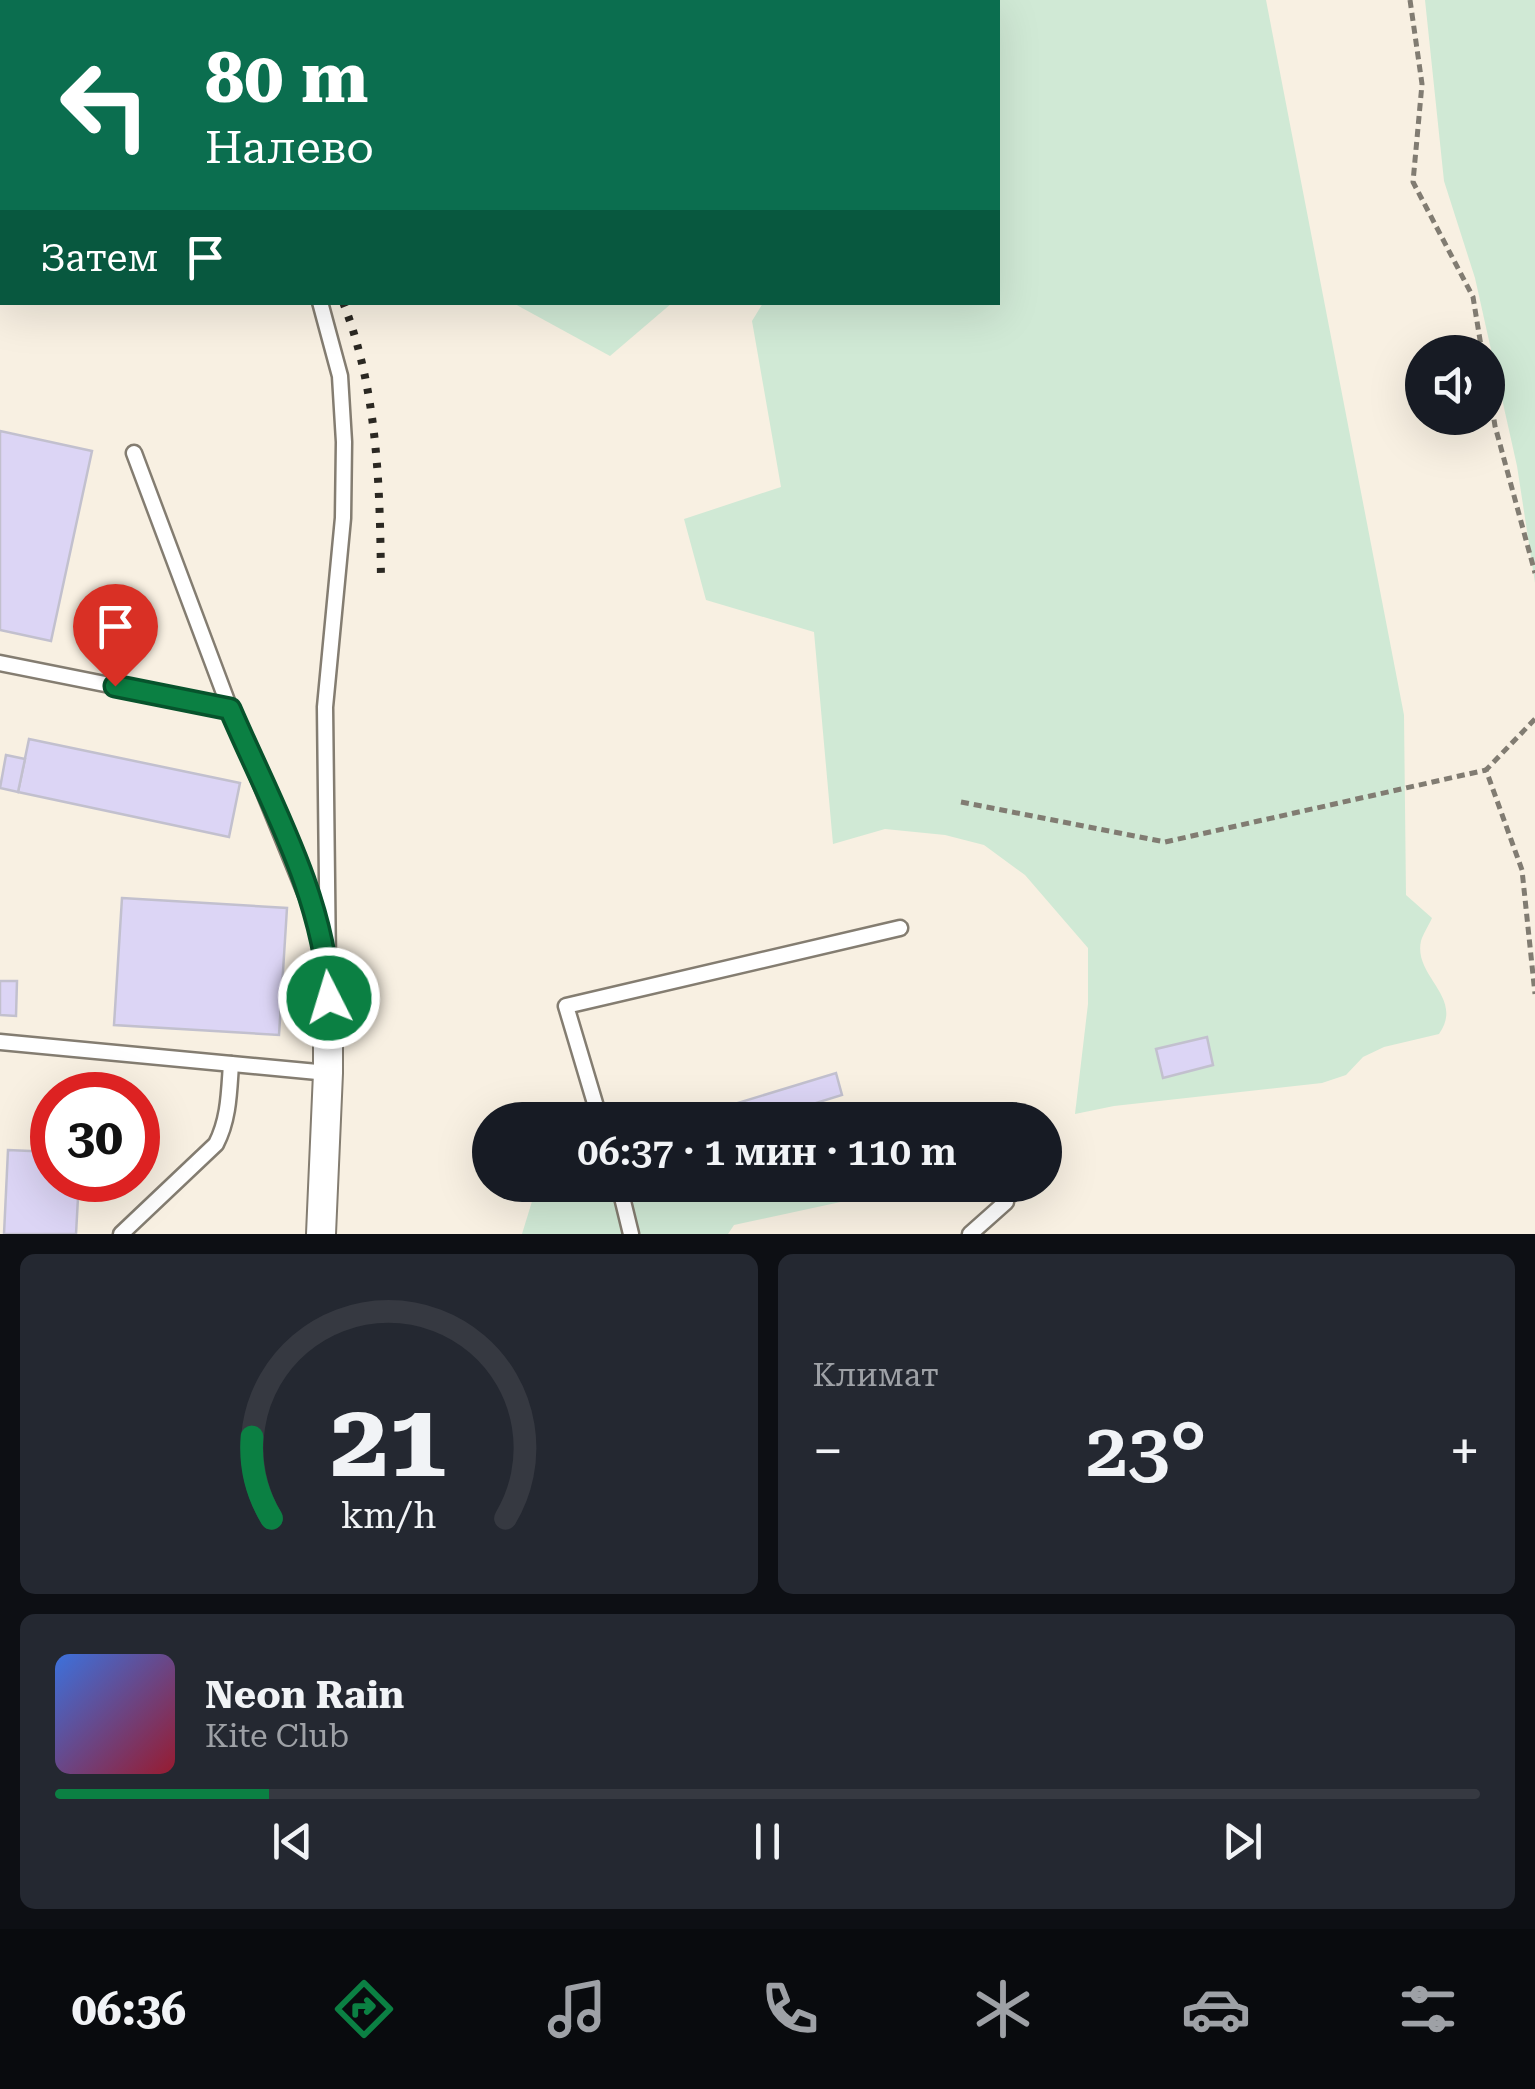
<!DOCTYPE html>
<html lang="ru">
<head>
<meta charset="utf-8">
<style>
  :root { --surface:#171b24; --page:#242831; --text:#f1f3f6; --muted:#9ea1a6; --line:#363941; --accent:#0b8043 }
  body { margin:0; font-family:"Roboto Serif",serif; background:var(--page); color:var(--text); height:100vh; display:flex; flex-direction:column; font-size:38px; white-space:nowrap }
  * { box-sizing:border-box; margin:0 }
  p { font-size:32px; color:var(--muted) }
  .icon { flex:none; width:55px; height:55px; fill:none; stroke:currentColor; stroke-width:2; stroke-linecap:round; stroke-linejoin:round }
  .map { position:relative; height:1234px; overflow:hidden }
  .drawer { display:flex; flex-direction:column; gap:20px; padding:20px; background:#0d0f14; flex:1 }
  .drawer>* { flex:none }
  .banner { position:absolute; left:0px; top:0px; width:1000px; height:305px; box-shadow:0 10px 40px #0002; background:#0b6e4f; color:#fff; overflow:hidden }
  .buttons { position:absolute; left:1405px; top:335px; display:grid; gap:20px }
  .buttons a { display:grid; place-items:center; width:100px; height:100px; border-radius:50%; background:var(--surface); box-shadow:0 10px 40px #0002; font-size:50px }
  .speed { position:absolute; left:30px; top:1072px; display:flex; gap:20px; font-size:50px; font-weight:700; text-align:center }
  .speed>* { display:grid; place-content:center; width:130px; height:130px; border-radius:50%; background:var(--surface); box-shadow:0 10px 40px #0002; line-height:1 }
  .speed .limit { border:15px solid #d22; background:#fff; color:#111 }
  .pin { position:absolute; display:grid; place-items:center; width:85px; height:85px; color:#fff; margin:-102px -42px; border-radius:50% 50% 50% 0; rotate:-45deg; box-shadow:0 0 10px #0007 }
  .pin .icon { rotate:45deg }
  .me { position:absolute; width:110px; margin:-55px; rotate:355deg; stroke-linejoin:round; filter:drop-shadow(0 0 8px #0008) }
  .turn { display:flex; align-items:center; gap:35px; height:210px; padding:0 40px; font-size:45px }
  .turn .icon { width:130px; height:130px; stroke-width:2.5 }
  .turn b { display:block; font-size:70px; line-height:85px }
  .then { display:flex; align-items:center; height:95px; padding:0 40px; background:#0003; gap:20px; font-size:38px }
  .big { font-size:75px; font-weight:600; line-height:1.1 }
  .drawer .widget { flex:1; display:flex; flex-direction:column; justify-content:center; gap:15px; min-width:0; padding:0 35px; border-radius:15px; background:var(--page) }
  .drawer .dial { align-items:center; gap:0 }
  .dial svg { height:260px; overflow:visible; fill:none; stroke:var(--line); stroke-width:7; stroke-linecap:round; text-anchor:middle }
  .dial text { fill:var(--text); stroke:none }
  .song { display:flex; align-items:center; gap:30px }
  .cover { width:120px; height:120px; border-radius:15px; background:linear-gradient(135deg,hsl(220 70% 55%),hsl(350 70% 35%)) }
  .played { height:10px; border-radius:5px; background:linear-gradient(90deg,var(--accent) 15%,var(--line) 15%) }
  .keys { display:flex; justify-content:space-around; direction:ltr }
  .heat { display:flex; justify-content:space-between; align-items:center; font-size:55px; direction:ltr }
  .drawer .tiles { flex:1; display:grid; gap:20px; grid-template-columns:1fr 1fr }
  .widget:last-child { grid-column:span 2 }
  .trip { position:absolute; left:472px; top:1102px; width:590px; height:100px; border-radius:50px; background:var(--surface); box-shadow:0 10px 40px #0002; font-weight:600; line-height:100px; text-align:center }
  .tab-bar { display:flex; height:160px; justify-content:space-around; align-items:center; background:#090b0e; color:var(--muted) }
  .tab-bar .icon { width:70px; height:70px }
  .tab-bar .current { color:var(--accent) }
  .tab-bar b { font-size:45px; color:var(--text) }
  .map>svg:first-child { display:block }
</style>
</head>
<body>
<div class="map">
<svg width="1535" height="1234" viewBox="0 0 1535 1234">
  <rect width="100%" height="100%" fill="#f8f0e2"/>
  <!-- green -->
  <g fill="#d0e9d5">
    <path d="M197,0H449L199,2Z"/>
    <path d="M518,0H868L517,2Z"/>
    <path d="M948,0H1266L1404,715L1406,895L1432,918C1429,925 1423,934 1421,941C1413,977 1465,997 1439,1034L1384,1047L1363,1057L1346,1075L1322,1083L1114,1106L1075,1114L1088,1004V948L1025,875L984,845L945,835L885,829L833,844L814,632L706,600L684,519L781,487L752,321L763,303L998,302V2H947Z"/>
    <path d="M1425,0H1535V583L1517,466L1475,278L1444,181Z"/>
    <path d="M513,303H672L610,356Z"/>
    <path d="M537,1185H886L873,1195L734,1225L728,1234H522Z"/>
  </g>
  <!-- building -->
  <g fill="#dcd5f5" stroke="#c2c0ce" stroke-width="2.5">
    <path d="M0,431L92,451L51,641L0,630Z"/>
    <path d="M29,739L240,783L229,837L18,792Z"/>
    <path d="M6,755L25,759L18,792L0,788Z"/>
    <path d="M122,898L287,908L279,1035L114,1025Z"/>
    <path d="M0,981H17L16,1016L0,1015Z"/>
    <path d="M1207,1037L1213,1065L1163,1078L1156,1049Z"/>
    <path d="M836,1073L842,1095L761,1120H682Z"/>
    <path d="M8,1150L52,1152V1180H79L76,1234H4Z"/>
  </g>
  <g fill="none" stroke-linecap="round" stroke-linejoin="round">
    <defs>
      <g id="service">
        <path d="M123,0L126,2"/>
        <path d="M320,302L340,376L344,442L343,518L325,707L328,967"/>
        <path d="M134,453L230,709L321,932"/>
        <path d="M0,663L230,709"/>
        <path d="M0,1042L328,1073"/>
        <path d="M600,1120L566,1006L900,928"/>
        <path d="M619,1185L631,1234"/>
        <path d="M121,1234L216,1144C229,1119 229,1092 231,1064"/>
        <path d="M970,1234L1006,1202"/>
      </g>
      <path id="minor" d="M321,1234L328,1073V967"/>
    </defs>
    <!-- service casing -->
    <use href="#service" stroke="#847d71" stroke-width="19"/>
    <!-- minor casing -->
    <use href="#minor" stroke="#847d71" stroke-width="32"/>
    <!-- path -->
    <g stroke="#817c72" stroke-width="5" stroke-dasharray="8 5" stroke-linecap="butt">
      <path d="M1410,0L1422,84L1413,182L1473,297L1482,352"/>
      <path d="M1488,381L1495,426L1535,573"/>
      <path d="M1535,719L1486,770L1522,870L1535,994"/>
      <path d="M961,802L1165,842L1486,770"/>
    </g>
    <!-- service -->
    <use href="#service" stroke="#fff" stroke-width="14"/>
    <!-- minor -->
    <use href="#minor" stroke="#fff" stroke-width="28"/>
    <!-- rail -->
    <g stroke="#2b2822" stroke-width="8" stroke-dasharray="5 10" stroke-linecap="butt">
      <path d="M152,0L154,2"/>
      <path d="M343,302C378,391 380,488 381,582"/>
    </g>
  </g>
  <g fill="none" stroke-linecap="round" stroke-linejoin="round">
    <defs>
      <path id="route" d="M115,686L230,709C269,800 325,898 329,998"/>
    </defs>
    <!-- route casing -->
    <use href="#route" stroke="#07532c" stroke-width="25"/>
    <!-- route -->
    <use href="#route" stroke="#0b8043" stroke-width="18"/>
  </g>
</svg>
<div class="buttons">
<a><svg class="icon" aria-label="sound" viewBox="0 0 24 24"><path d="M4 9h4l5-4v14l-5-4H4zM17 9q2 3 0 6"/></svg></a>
</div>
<div class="speed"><div class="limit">30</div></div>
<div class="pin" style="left:115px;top:686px;background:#d93025"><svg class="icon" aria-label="arrive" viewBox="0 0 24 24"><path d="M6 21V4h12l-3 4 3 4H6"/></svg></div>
<svg class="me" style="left:329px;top:998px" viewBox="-20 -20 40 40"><circle r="17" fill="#0b8043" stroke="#fff" stroke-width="3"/><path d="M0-11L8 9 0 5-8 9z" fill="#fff"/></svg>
<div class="trip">06:37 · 1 мин · 110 m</div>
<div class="banner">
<div class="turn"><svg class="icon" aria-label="left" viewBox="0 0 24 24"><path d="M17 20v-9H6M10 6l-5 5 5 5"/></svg><div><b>80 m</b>Налево</div></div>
<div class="then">Затем<svg class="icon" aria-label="arrive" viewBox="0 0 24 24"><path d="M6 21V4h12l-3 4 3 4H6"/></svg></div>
</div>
</div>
<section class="drawer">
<div class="tiles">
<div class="widget dial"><svg viewBox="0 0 100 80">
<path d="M14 69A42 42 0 1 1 86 69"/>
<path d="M14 69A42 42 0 0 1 8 44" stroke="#0b8043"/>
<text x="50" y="56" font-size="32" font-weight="700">21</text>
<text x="50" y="72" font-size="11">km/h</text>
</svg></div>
<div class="widget"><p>Климат</p>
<div class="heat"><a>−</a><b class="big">23°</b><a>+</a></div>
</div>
<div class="widget">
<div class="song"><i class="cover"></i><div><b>Neon Rain</b><p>Kite Club</p></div></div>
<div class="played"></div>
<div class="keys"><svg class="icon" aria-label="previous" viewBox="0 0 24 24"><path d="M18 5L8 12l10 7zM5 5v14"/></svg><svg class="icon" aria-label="pause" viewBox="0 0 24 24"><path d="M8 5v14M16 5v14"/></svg><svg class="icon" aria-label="next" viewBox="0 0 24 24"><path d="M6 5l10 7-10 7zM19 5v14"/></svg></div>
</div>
</div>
</section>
<nav class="tab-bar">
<b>06:36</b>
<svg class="icon current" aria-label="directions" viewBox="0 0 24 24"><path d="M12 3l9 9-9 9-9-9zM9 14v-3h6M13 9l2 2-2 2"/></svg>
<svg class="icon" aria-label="music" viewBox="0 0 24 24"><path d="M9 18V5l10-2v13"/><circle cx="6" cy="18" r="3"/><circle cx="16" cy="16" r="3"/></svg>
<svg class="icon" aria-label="phone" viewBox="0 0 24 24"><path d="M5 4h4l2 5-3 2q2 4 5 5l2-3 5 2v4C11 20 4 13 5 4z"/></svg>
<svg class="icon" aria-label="climate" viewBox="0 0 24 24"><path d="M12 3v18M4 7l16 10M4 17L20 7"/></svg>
<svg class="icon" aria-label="car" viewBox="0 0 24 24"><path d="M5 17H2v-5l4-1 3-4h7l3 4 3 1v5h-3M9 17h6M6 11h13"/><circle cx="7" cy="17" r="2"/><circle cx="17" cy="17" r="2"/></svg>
<svg class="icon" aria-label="filters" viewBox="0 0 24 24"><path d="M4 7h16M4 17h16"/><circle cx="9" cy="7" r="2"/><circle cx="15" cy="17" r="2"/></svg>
</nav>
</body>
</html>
